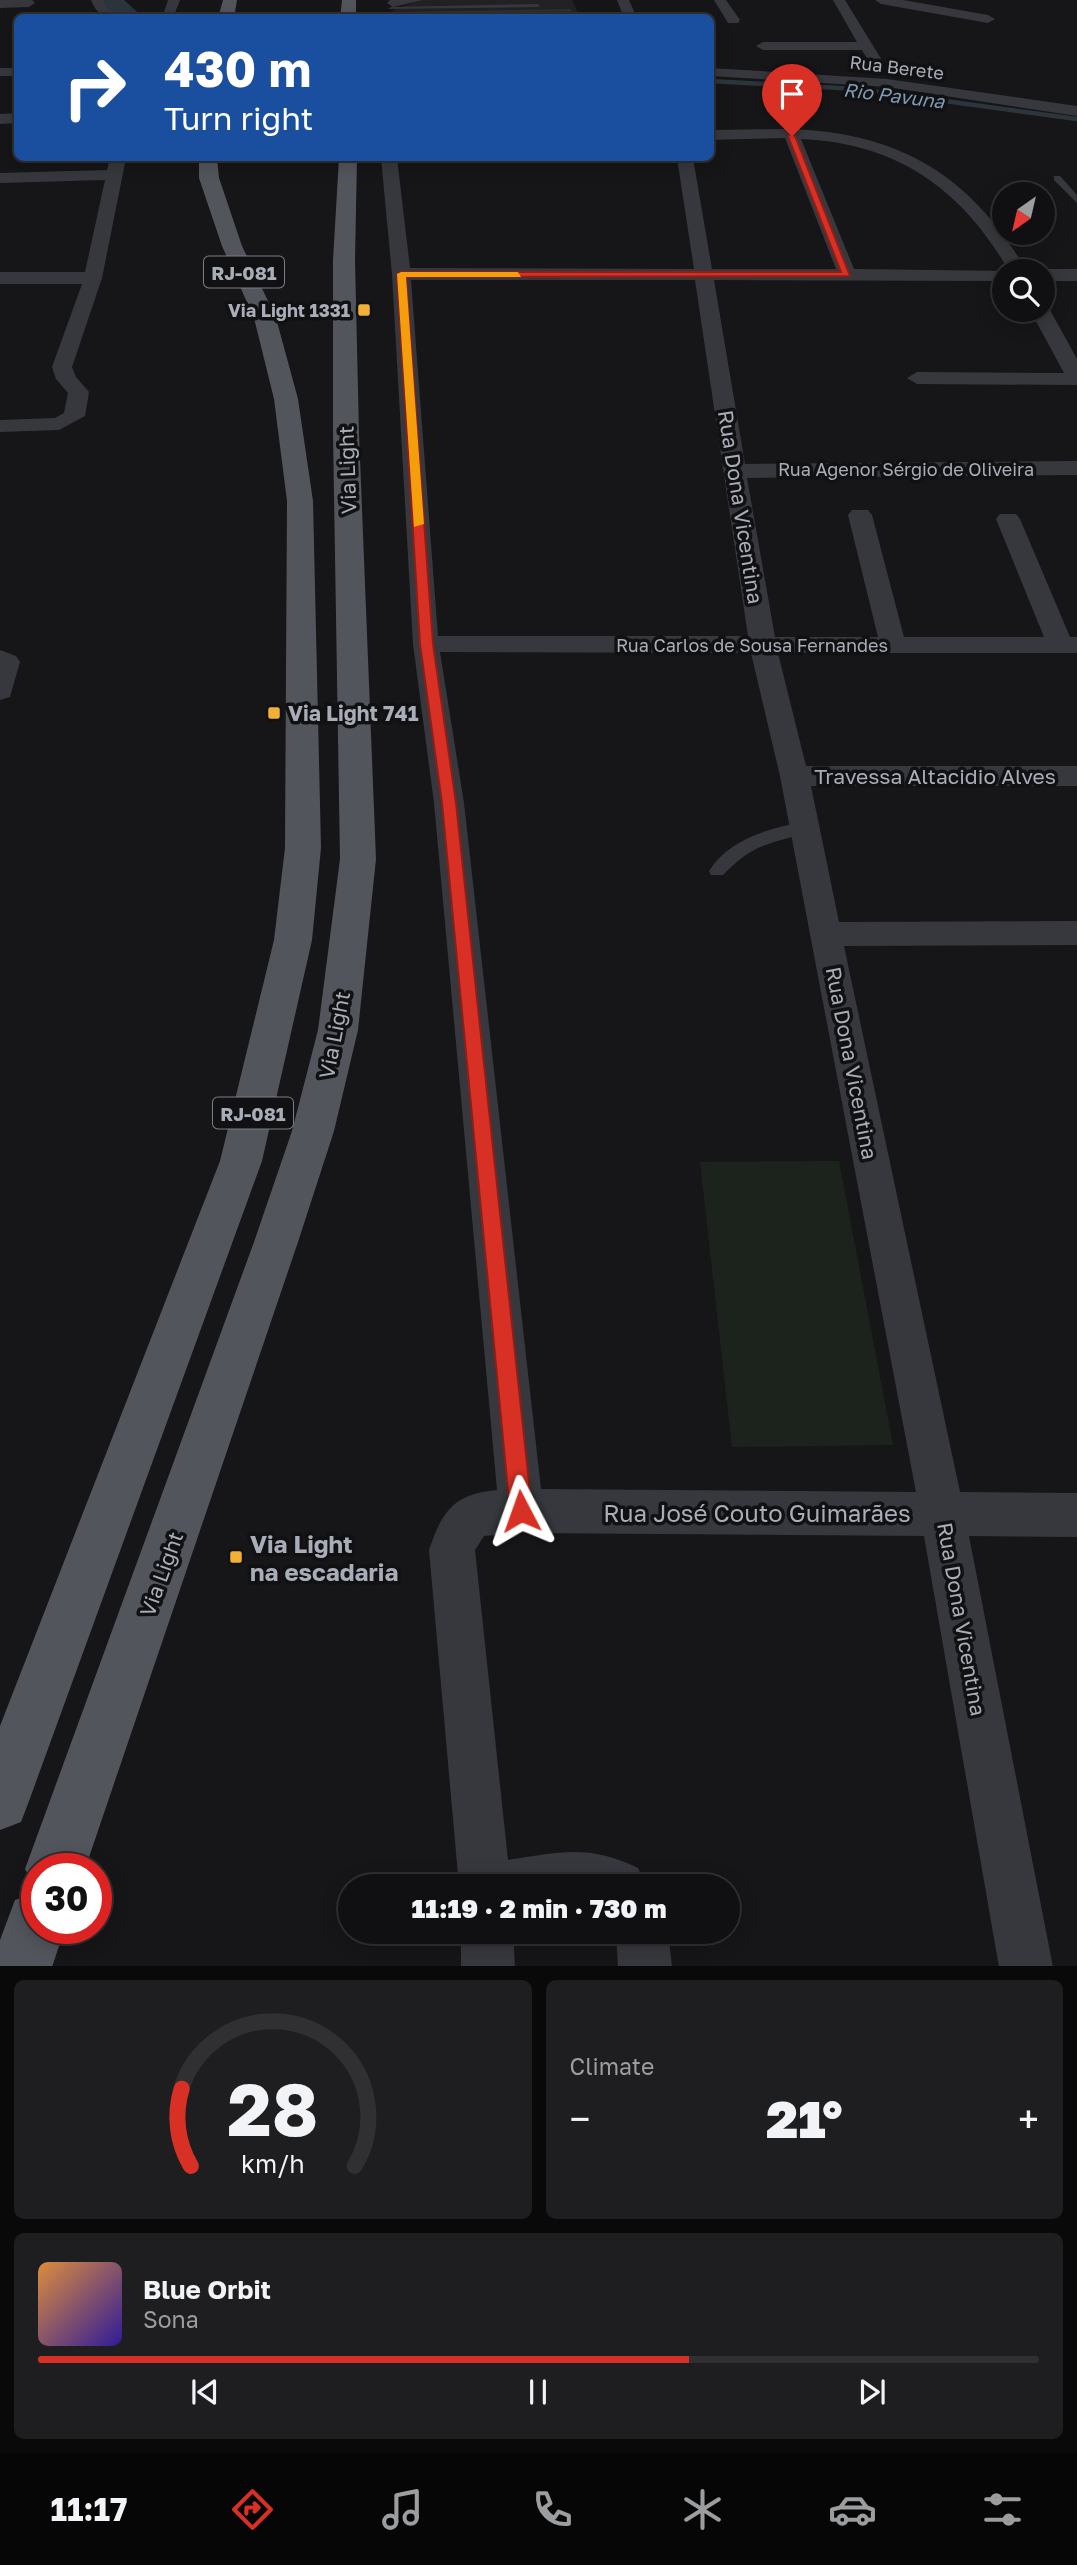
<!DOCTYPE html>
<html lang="en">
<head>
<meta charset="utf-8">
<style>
  :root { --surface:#101012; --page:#1e1e20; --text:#f1f3f6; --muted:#9c9d9f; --line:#303032; --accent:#d93025 }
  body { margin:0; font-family:"Golos Text",sans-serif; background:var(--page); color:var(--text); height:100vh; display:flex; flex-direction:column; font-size:26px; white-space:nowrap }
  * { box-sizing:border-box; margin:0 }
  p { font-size:23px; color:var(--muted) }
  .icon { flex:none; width:38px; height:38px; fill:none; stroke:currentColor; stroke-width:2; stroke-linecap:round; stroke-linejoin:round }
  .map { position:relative; height:1966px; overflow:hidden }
  .side { display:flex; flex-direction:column; gap:14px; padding:14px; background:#09090a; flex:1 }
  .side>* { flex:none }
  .top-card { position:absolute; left:14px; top:14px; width:700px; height:147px; border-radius:10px; box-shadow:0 4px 18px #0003,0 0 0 2px var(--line); background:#1a4fa0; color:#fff; overflow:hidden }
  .needle { width:46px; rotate:214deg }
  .fabs { position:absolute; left:992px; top:182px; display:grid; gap:14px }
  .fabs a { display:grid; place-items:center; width:63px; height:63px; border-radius:50%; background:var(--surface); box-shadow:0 4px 18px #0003,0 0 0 2px var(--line); font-size:35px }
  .speed { position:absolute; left:21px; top:1853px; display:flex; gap:14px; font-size:35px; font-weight:700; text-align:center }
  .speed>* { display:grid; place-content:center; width:91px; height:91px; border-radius:50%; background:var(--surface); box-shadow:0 4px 18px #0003,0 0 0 2px var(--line); line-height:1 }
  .speed .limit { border:10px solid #d22; background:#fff; color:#111 }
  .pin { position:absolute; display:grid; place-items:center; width:60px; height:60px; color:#fff; margin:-72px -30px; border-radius:50% 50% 50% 0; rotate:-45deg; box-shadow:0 0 7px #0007 }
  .pin .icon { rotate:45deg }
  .me { position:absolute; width:77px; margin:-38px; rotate:356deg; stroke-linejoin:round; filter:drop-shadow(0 0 5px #0008) }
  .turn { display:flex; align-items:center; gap:24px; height:147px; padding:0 35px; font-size:32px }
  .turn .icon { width:91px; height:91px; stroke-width:2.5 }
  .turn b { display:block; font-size:49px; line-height:60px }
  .big { font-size:52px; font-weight:800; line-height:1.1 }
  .side .tile { flex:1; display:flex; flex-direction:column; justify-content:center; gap:10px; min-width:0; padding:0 24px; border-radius:10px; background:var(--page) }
  .side .dial { align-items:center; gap:0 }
  .dial svg { height:182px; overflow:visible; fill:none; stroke:var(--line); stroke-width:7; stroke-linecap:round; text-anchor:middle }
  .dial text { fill:var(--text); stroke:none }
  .song { display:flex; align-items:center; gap:21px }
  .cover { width:84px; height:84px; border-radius:10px; background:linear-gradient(135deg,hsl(30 70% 55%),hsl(250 70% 35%)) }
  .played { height:7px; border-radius:4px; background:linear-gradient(90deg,var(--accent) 65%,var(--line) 65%) }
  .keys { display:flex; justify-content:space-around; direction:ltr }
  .heat { display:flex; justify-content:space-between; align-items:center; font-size:38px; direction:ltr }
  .side .tiles { flex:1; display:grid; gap:14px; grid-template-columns:1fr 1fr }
  .tile:last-child { grid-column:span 2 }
  .trip { position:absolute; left:338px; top:1874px; width:402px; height:70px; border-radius:35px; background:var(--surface); box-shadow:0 4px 18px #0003,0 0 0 2px var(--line); font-weight:800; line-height:70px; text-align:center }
  .menu { display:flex; height:112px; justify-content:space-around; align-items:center; background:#060607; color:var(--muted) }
  .menu .icon { width:49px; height:49px }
  .menu .selected { color:var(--accent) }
  .menu b { font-size:32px; color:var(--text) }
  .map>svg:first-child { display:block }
</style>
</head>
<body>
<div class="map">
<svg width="1077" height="1967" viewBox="0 0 1077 1967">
  <rect width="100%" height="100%" fill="#161618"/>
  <!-- built -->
  <path fill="#222225" d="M420,0H572L580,17L393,18V10Z"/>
  <!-- green -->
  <path fill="#1c231d" d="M839,1161L893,1445L732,1447L700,1162Z"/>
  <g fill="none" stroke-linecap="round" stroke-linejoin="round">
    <!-- stream -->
    <path stroke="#2c353c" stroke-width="4.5" d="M710,81L857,89L1077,119"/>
    <!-- river -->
    <path fill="#2c353c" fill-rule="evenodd" d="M99,0H124L144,18H118Z"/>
  </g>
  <!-- building -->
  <path fill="#29292c" stroke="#303034" stroke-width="2" d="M570,10L573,18H396L395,13Z"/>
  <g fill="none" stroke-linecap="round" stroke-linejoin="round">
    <!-- lane -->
    <g fill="#37383d" fill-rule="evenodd">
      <path d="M538,4L540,7L388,9L391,7Z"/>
      <path d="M1054,176H1060L1077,195V203L1054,180Z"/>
      <path d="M804,822L812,828L810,832C769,844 754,843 723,875H711L709,871C729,839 769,828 804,822Z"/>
    </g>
    <!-- street -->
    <g fill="#37383d" fill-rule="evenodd">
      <path d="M0,0H32L35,3L29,7L0,8Z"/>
      <path d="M91,0H103L107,7L120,18C104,18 97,15 91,0Z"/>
      <path d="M168,0H180L173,18H156L164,12Z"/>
      <path d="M390,0H423L393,7L387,3Z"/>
      <path d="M617,0H629L637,18H624Z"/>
      <path d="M714,0H726L740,20L738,23H728Z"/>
      <path d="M833,0H845L883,62L881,65H871L862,50H763L756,46L763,42H857Z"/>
      <path d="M875,0H903L988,15L995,19L988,23L881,4Z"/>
      <rect x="0" y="68" width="18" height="8"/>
      <path d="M710,68L887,79L1077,106V116L887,87L710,76Z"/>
      <path d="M18,113V123L0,124V114Z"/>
      <path d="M788,129C900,132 971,176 1027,271H1004V281L714,280L745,464L1077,461V475L747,478L775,637H878L848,515L852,510H868L872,515L904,637H1044L996,519L1000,514H1016L1020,519L1070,637H1077V653H778L806,766H1077V786H811L839,922L1077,921V945L844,946L960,1492L1077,1493V1537L969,1536L1053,1967H999L924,1536L521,1533L484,1536L475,1550L508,1860C560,1852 589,1844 638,1868L646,1886H459L429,1550C442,1511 454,1494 497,1490L434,803L413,644L392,274L381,158H397L410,268L694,269L677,158H693L712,269H836L785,138L710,140V130ZM801,139C897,143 962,189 1009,271L854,269ZM411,280H695L748,636H438ZM440,652L751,653L780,776L916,1492L541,1489L464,803Z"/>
      <path d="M110,158H126L102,278L72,367L76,377L89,392L85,416L59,430L0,432V420L55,418L64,413L68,393L56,379L52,367L82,284H0V272H85L105,180L0,183V173L107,170Z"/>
      <path d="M1043,269H1077V281H1043V271H1036Z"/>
      <path d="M1043,305L1050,310L1077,359V385L917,384L907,378L917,372L1064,373L1030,310H1043Z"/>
      <path d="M0,650L16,656L20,662L10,697L0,700Z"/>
      <path d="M461,1932H513L515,1967H461Z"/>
      <path d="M616,1932H668L672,1967H618Z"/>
    </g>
    <!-- primary -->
    <g fill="#53555c" fill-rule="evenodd">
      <path d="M223,0H237L234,18H218Z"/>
      <path d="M342,0H356V18H340Z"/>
      <path d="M199,158H217L219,178L242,246L276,318L298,399L313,501L321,848L312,940L262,1161L29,1801L21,1822L0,1830V1726L220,1161L274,940L285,848L287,501L274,399L254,318L222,246L199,178Z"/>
      <path d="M339,158H357L355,260L359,434L376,859L358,1030L334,1131L298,1242L85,1869H37V1891L25,1869L254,1242L292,1131L318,1030L340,859L333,434V260Z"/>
      <path d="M37,1892V1928H65L52,1967H0V1940L15,1900Z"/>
    </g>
  </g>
  <!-- route -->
  <path fill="#d93025" stroke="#8d1f18" stroke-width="2" d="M792,133L795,136L850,276L406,277L433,644L456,803L532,1511L528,1519L521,1522L513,1519L510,1511L442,803L420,644L397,274L401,272H841L788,136Z"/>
  <!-- slow -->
  <path fill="#f59e0b" d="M518,272L521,277H406L424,524L414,527L397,274L401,272Z"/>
  <!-- markers -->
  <g fill="#f2b134" stroke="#111113" stroke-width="2.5">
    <rect x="357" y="303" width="14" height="14" rx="3.5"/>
    <rect x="267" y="706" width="14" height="14" rx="3.5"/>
    <rect x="229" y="1550" width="14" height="14" rx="3.5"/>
  </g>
  <g text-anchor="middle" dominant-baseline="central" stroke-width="7" stroke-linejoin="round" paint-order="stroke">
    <!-- far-street labels -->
    <g font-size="18" fill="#a8adb8" stroke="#111113">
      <text transform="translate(897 67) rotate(7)">Rua Berete</text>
      <text x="906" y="469">Rua Agenor Sérgio de Oliveira</text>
      <text x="752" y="645">Rua Carlos de Sousa Fernandes</text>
    </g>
    <!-- far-poi labels -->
    <g font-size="18" font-weight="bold" fill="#a8adb8" stroke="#111113" text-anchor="end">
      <text x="350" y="310">Via Light 1331</text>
    </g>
    <!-- far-water labels -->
    <g font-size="19" font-style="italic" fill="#7f9bb3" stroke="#111113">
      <text transform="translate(894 95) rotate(7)">Rio Pavuna</text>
    </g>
    <!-- shield labels -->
    <g fill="#111113" stroke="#7b7e86" stroke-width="2">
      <rect x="204" y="256.5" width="80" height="31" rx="5"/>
      <rect x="213" y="1097.5" width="80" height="31" rx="5"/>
    </g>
    <g font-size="19" font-weight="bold" fill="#a8adb8">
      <text x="244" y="272">RJ-081</text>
      <text x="253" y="1113">RJ-081</text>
    </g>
    <!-- street labels -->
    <g font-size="21" fill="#a8adb8" stroke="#111113">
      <text transform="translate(347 470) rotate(-92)">Via Light</text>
      <text transform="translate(741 507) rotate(81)">Rua Dona Vicentina</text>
      <text x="935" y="776">Travessa Altacidio Alves</text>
      <text transform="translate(334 1035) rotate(-79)">Via Light</text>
      <text transform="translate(852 1063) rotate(79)">Rua Dona Vicentina</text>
      <text transform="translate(161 1574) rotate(-70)">Via Light</text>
      <text transform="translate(962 1619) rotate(80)">Rua Dona Vicentina</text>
    </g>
    <!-- poi labels -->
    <g font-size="21" font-weight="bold" fill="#a8adb8" stroke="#111113" text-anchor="start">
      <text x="288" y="713">Via Light 741</text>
    </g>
    <!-- near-street labels -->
    <g font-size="24" fill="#a8adb8" stroke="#111113">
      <text x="757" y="1512">Rua José Couto Guimarães</text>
    </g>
    <!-- near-poi labels -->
    <g font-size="24" font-weight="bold" fill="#a8adb8" stroke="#111113" text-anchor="start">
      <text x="250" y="1543">Via Light<tspan x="250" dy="28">na escadaria</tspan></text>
    </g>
  </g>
</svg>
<div class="fabs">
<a><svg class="needle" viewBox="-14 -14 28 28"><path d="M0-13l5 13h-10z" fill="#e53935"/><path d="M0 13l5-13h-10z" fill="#9c9d9f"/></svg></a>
<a><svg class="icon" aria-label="search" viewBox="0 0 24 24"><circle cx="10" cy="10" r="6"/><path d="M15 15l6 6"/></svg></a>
</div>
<div class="speed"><div class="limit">30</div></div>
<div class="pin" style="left:792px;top:136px;background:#d93025"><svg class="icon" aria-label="arrive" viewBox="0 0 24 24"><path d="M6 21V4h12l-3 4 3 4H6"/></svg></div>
<svg class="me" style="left:521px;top:1511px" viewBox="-20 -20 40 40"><path d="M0-17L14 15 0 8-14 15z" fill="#d93025" stroke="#fff" stroke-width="4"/></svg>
<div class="trip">11:19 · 2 min · 730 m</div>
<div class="top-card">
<div class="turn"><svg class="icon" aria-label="right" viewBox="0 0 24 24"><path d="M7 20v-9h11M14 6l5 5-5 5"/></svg><div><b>430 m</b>Turn right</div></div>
</div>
</div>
<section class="side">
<div class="tiles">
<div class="tile dial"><svg viewBox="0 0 100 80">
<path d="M14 69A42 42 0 1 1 86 69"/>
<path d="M14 69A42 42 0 0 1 10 35" stroke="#d93025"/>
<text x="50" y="56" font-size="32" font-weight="700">28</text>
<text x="50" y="72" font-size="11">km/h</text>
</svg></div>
<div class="tile"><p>Climate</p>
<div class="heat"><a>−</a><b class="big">21°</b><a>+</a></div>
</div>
<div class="tile">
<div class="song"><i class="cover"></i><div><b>Blue Orbit</b><p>Sona</p></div></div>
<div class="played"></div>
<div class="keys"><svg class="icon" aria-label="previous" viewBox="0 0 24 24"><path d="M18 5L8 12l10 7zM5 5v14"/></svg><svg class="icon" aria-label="pause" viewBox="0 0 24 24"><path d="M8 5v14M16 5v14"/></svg><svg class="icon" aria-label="next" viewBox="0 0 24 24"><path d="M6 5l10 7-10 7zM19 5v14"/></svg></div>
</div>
</div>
</section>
<nav class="menu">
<b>11:17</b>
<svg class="icon selected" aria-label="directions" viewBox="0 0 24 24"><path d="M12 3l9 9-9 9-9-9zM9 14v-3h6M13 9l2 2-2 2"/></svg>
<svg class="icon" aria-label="music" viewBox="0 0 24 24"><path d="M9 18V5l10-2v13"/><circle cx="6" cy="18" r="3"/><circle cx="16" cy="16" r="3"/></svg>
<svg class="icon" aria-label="phone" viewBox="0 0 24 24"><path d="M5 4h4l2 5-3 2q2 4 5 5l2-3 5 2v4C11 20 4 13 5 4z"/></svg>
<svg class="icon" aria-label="climate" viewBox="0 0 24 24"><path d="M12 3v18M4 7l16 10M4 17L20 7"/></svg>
<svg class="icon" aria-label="car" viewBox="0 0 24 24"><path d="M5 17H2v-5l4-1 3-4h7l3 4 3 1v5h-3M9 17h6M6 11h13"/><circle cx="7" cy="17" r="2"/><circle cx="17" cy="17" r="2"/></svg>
<svg class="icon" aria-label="filters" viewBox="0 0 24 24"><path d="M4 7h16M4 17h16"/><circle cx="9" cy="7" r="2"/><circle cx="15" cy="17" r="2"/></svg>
</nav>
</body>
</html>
